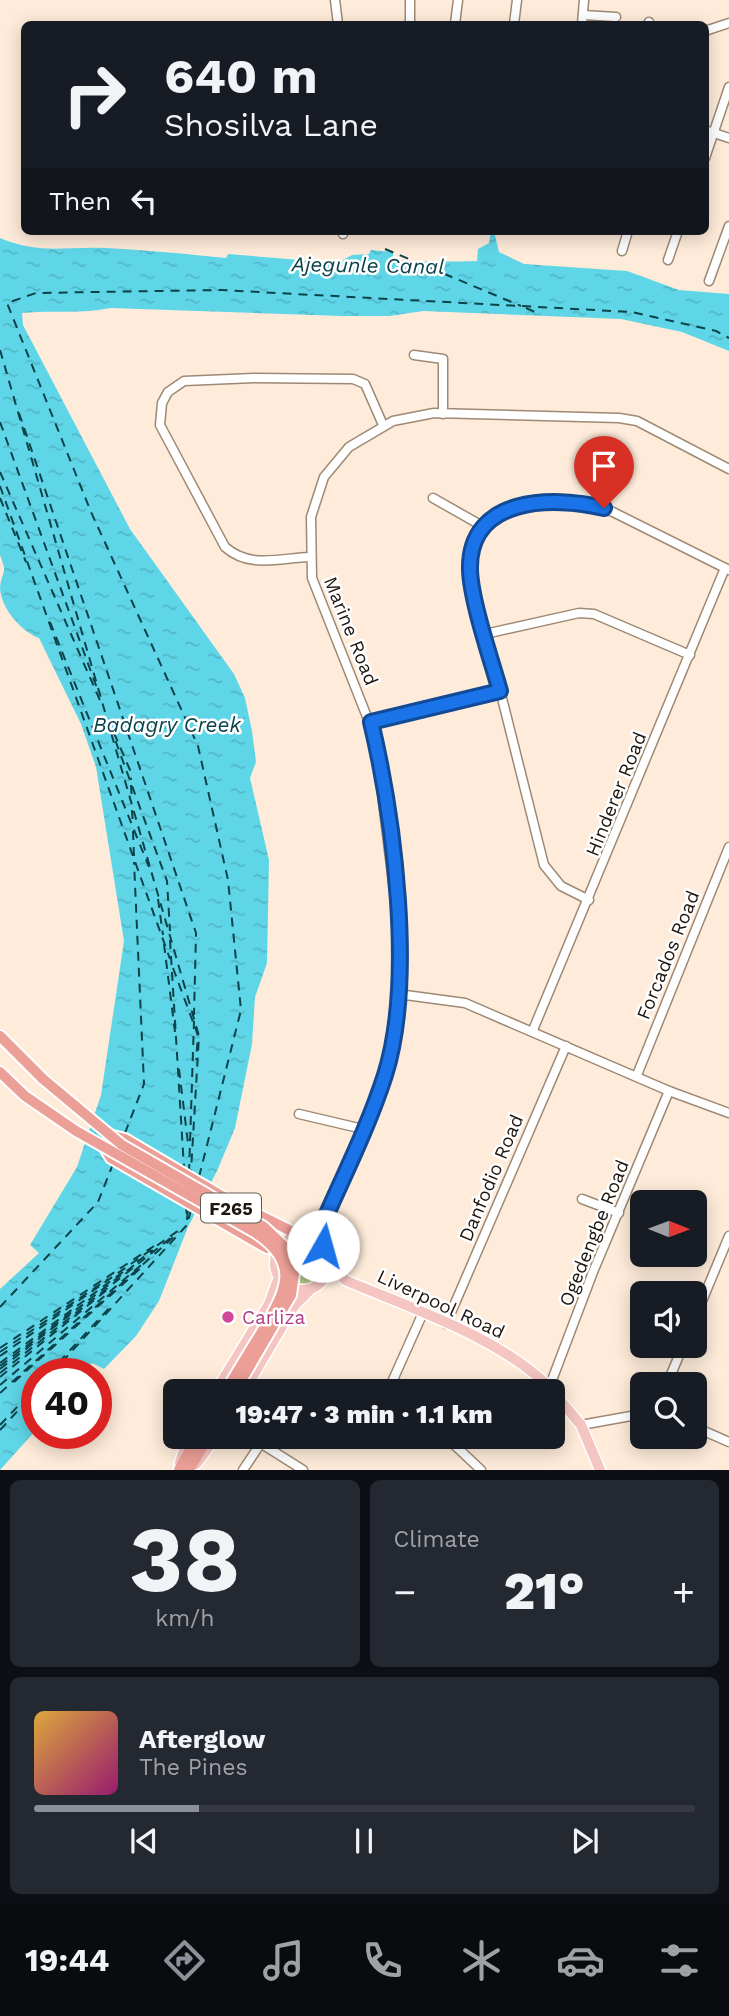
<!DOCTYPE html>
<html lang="en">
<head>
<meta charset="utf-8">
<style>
  :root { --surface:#171b24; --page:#242831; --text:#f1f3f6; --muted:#9ea1a6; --line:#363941; --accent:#8c9099 }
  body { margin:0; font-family:"Work Sans",sans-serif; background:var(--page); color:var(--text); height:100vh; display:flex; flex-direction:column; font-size:26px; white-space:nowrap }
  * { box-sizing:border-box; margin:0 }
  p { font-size:23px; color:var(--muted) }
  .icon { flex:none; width:38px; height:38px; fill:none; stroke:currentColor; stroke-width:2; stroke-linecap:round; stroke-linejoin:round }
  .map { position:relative; height:1470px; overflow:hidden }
  .panel { display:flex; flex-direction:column; gap:10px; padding:10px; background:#0d0f14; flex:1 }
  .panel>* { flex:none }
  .top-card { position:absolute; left:21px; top:21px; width:688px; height:214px; border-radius:10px; box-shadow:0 4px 18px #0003; background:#171b24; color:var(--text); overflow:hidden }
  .needle { width:46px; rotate:91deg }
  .controls { position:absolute; left:630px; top:1190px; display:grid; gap:14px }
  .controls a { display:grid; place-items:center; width:77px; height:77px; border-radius:10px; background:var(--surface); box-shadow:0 4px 18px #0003; font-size:35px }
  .speed { position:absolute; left:21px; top:1358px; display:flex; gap:14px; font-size:35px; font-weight:700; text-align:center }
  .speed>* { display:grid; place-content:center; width:91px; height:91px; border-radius:50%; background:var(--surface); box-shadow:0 4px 18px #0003; line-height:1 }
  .speed .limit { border:10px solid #d22; background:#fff; color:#111 }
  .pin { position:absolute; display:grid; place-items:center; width:60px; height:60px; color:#fff; margin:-72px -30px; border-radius:50% 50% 50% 0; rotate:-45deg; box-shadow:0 0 7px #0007 }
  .pin .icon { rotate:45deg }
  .me { position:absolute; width:77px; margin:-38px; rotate:7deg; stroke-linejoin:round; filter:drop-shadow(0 0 5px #0008) }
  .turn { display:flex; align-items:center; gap:24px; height:147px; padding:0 28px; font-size:32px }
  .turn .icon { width:91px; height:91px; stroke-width:2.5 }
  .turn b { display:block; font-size:49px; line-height:60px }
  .then { display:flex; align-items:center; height:66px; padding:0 28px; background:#0003; gap:14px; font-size:26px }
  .big { font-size:52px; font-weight:800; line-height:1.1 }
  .panel .tile { flex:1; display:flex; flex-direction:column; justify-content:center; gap:10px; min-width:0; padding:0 24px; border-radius:10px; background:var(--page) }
  .panel .dial { align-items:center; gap:0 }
  .dial b { font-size:91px; line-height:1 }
  .song { display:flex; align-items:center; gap:21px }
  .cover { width:84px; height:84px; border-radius:10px; background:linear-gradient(135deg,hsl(40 70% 55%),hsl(320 70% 35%)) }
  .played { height:7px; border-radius:4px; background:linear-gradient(90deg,var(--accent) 25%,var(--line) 25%) }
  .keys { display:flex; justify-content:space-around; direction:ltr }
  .heat { display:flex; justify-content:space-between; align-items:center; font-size:38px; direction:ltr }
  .panel .tiles { flex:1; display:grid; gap:10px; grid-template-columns:1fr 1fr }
  .tile:last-child { grid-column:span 2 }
  .trip { position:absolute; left:163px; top:1379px; width:402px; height:70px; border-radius:10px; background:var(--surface); box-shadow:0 4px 18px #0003; font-weight:800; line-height:70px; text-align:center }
  .tab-bar { display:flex; height:112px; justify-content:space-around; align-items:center; background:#090b0e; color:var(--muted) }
  .tab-bar .icon { width:49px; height:49px }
  .tab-bar .on { color:var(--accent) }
  .tab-bar b { font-size:32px; color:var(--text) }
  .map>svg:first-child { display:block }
</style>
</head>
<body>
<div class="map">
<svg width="729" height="1470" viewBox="0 0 729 1470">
  <defs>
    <pattern id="grass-dots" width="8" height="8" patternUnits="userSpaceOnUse" patternTransform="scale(1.75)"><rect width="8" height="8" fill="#b8c989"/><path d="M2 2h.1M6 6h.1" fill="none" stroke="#9eac75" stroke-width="1.8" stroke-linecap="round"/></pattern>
    <pattern id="water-ripples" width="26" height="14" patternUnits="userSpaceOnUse" patternTransform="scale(1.75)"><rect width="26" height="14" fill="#5fd6e8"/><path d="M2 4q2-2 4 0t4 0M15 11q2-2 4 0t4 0" fill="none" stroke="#52b7c6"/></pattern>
  </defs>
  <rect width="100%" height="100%" fill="#feebd9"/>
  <!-- grass -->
  <path fill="url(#grass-dots)" d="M299,1239L316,1244L325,1259L322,1276L307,1286L293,1285L286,1245Z"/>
  <!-- water -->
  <path fill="url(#water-ripples)" d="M491,231H494L499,252L524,264L627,271L679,290L729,294V351L682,332L621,319L423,311L390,316H343L111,308C82,314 52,310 22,313L23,325L130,529L234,674L245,698L252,731L256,762L250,778L269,860L267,963L255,997L252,1044L235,1128L217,1171L188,1227L159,1301L136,1336L104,1369L92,1363L83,1374H37V1429L0,1470V1289L39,1253L30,1245L77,1167L101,1095L124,941L96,767L81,724L39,638C22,632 0,608 0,587C2,569 8,576 0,555V238C40,255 65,246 106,248C146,250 186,254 226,258L228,254L337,263L352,255L369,254L371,250L393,252V260C422,262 448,262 477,261L478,249L489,243Z"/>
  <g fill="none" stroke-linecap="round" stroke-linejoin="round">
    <!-- ferry -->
    <g stroke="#0c434b" stroke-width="2" stroke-dasharray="9 7" stroke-linecap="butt">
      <path d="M385,249L521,306"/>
      <path d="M526,308L535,312"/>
      <path d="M0,350L199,1036L191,1171"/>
      <path d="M19,413L196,933L194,1015"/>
      <path d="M0,422L98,691"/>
      <path d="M0,472L102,705"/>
      <path d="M0,486L170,959"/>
      <path d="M0,498L26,562"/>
      <path d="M50,622L149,867"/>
      <path d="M110,726L167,881L170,931"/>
      <path d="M114,733L130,770L131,780"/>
      <path d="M131,785L132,801"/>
      <path d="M132,810L133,825"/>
      <path d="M133,831L134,857"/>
      <path d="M158,899L163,935"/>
      <path d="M170,940L184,1168"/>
      <path d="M164,944L175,1032"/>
      <path d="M173,968L193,1022"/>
      <path d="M195,1027L198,1036L196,1060"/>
      <path d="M179,1069L188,1143"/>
      <path d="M125,1133L144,1084L134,862"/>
      <path d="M189,1173L194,1021"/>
      <path d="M199,1177L241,1010L228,880L198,746L91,512L7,303L36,293L221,290L632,312L716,331L729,338"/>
      <path d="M186,1205L187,1217"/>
      <path d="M187,1220L188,1208"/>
      <path d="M137,1262L153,1250"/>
      <path d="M127,1271L139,1261"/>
      <path d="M0,1307L98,1202L113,1164"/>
      <path d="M0,1348L154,1246"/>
      <path d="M0,1352L108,1279"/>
      <path d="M0,1356L182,1228"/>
      <path d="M0,1363L127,1269"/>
      <path d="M0,1366L77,1308"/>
      <path d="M0,1369L125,1272"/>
      <path d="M0,1373L172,1237"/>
      <path d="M48,1374L112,1305"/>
      <path d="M51,1374L187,1225L191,1210"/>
      <path d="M0,1377L108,1289"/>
      <path d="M14,1382L143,1266"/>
      <path d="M0,1385L147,1260"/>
      <path d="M0,1393L179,1232"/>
      <path d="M0,1425L37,1386"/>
      <path d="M0,1430L37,1390"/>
    </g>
    <defs>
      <g id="minor">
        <path d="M335,0L338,24"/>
        <path d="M583,15L616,17"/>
        <path d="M410,24V0"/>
        <path d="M455,24L458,0"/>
        <path d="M514,24L517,0"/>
        <path d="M582,24L584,0"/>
        <path d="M648,24L649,22"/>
        <path d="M705,31L729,23"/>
        <path d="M705,130L729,138"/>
        <path d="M705,158L729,87"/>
        <path d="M343,234V231"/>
        <path d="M622,251L628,231"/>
        <path d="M668,260L678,231"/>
        <path d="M709,281L729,226"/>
        <path d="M414,355L443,359V414"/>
        <path d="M433,498L484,527"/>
        <path d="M310,557C279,558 250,569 225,547L160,425L162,403L168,392L184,381L254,378L353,379L365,384L383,425"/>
        <path d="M485,634L579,613L594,614L690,655"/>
        <path d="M371,722L500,690"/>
        <path d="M589,900L561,886L544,865L470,571C474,512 513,500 565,503C582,505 597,505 613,512L729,570"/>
        <path d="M398,994L465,1003L669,1091L729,1113"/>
        <path d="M533,1030L725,568"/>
        <path d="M637,1075L729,847"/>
        <path d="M299,1114L363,1129"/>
        <path d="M582,1199L619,1213"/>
        <path d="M303,1236L315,1225L323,1223"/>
        <path d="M323,1246L321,1231L323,1223L385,1074L394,1024L400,939L375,737L312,578L311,517L324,477L349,447L393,421L434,413L619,418L637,421L729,469"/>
        <path d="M695,1318L729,1236"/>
        <path d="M446,1324L566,1046"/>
        <path d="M667,1384L683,1346"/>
        <path d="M549,1388L593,1272L669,1091"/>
        <path d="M388,1391L422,1315"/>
        <path d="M581,1425L642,1414"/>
        <path d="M695,1427L729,1442"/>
        <path d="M251,1437L303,1470"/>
        <path d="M446,1437L481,1470"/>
        <path d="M243,1470L261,1443"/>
      </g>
      <g id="major">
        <circle cx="302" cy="1263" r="27"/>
        <path d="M329,1261L345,1280C412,1309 503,1338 553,1391"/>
        <path d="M216,1391L269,1304L279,1277"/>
        <path d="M244,1391L294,1306L310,1290"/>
        <path d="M553,1392L581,1425L600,1470"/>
        <path d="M180,1463L188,1437"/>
        <path d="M196,1464L216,1437"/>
      </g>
      <g id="highway">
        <path d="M0,1036L43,1079"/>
        <path d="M0,1072L25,1096"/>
        <path d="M109,1135L125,1139L225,1198L301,1236"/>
        <path d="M104,1147L111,1158L267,1248"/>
        <path d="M179,1470L197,1437"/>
        <path d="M189,1470L208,1437"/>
      </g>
    </defs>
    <!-- minor casing -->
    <use href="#minor" stroke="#9e8974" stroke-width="11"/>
    <!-- major casing -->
    <use href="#major" stroke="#fff" stroke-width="13"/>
    <!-- highway casing -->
    <use href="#highway" stroke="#fff" stroke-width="14"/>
    <!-- minor -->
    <use href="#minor" stroke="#fff" stroke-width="8"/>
    <!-- major -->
    <use href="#major" stroke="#f4c5c1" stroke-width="10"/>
    <!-- highway -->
    <use href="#highway" stroke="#ec9f97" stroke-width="10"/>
    <defs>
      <g id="highway-bridge">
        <path d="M43,1079L122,1145L264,1227L287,1249L294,1273L291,1295L235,1391"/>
        <path d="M25,1096L76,1131L256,1233C304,1265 284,1294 260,1335C248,1354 237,1373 226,1391"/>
      </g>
    </defs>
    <!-- highway-bridge casing -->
    <use href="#highway-bridge" stroke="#fff" stroke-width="14" stroke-linecap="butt"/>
    <!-- highway-bridge -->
    <use href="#highway-bridge" stroke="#ec9f97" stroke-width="10"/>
  </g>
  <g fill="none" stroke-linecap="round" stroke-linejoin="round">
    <defs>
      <path id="route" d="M323,1246L321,1231L323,1223C344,1175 369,1125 385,1075C415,980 394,819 371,722L500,691C491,659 471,601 470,570C468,496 553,496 604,508"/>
    </defs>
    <!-- route casing -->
    <use href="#route" stroke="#114b97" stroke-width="18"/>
    <!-- route -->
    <use href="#route" stroke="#1a73e8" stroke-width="12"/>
  </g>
  <!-- markers -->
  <circle fill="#d1479c" stroke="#fff" stroke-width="2.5" cx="228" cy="1317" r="7"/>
  <g text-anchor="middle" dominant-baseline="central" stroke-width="5" stroke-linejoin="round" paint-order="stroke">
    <!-- shield labels -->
    <rect fill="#fff" stroke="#625c56" stroke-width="2" x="201" y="1193.5" width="60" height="29" rx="5"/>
    <g font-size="18" font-weight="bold" fill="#1e160e">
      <text x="231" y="1208">F265</text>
    </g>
    <!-- street labels -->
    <g font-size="19" fill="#1e160e" stroke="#fff">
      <text transform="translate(351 631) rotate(68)">Marine Road</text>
      <text transform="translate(616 794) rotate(-68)">Hinderer Road</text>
      <text transform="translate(668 955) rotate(-68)">Forcados Road</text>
      <text transform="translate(491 1178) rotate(-67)">Danfodio Road</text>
      <text transform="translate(594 1233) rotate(-68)">Ogedengbe Road</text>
      <text transform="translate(441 1304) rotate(25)">Liverpool Road</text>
    </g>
    <!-- hotel labels -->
    <g font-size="19" fill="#b23c85" stroke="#fff" text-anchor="start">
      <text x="242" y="1317">Carliza</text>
    </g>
    <!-- water labels -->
    <g font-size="21" font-style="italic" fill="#0c434b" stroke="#fff">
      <text transform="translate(368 265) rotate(1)">Ajegunle Canal</text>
      <text x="167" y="724">Badagry Creek</text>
    </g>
  </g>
</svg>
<div class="controls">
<a><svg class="needle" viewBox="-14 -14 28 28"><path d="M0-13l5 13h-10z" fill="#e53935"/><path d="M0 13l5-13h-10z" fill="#9ea1a6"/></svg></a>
<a><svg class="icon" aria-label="sound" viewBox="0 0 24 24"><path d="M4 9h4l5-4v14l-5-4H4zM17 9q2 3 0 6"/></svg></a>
<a><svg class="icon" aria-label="search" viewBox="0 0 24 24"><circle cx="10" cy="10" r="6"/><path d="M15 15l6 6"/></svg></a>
</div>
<div class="speed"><div class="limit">40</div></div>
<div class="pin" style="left:604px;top:508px;background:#d93025"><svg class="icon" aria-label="arrive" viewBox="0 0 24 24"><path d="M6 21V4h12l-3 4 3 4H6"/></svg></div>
<svg class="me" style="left:323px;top:1246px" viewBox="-20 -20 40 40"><circle r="19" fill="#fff"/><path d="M0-13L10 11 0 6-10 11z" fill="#1a73e8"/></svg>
<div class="trip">19:47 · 3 min · 1.1 km</div>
<div class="top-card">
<div class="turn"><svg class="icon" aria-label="right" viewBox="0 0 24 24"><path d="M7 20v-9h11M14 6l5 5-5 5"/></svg><div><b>640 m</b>Shosilva Lane</div></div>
<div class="then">Then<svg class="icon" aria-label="left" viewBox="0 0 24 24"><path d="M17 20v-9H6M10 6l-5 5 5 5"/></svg></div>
</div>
</div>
<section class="panel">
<div class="tiles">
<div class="tile dial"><b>38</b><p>km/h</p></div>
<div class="tile"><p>Climate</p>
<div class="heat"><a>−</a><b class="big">21°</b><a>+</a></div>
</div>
<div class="tile">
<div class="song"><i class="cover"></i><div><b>Afterglow</b><p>The Pines</p></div></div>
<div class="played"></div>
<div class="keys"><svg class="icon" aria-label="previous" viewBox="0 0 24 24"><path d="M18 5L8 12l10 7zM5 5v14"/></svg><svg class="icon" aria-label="pause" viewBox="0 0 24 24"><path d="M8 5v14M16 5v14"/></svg><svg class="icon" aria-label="next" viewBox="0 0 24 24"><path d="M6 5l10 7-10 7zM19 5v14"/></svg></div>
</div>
</div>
</section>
<nav class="tab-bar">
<b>19:44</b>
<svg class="icon on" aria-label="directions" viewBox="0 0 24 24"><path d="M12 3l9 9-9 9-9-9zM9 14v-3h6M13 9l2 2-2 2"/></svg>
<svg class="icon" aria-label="music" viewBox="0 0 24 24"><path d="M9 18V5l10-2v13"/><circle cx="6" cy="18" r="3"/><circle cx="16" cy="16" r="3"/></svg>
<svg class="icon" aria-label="phone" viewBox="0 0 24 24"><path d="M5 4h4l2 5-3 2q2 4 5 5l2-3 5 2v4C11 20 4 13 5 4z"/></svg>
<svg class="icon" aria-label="climate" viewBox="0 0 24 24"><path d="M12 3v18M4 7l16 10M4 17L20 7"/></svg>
<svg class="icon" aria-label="car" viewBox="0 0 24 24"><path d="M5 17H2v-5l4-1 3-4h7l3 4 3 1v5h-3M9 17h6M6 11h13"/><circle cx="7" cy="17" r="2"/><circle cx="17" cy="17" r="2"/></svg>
<svg class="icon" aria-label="filters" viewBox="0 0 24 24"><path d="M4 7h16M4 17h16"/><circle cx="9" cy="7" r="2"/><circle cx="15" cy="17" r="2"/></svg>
</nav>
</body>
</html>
